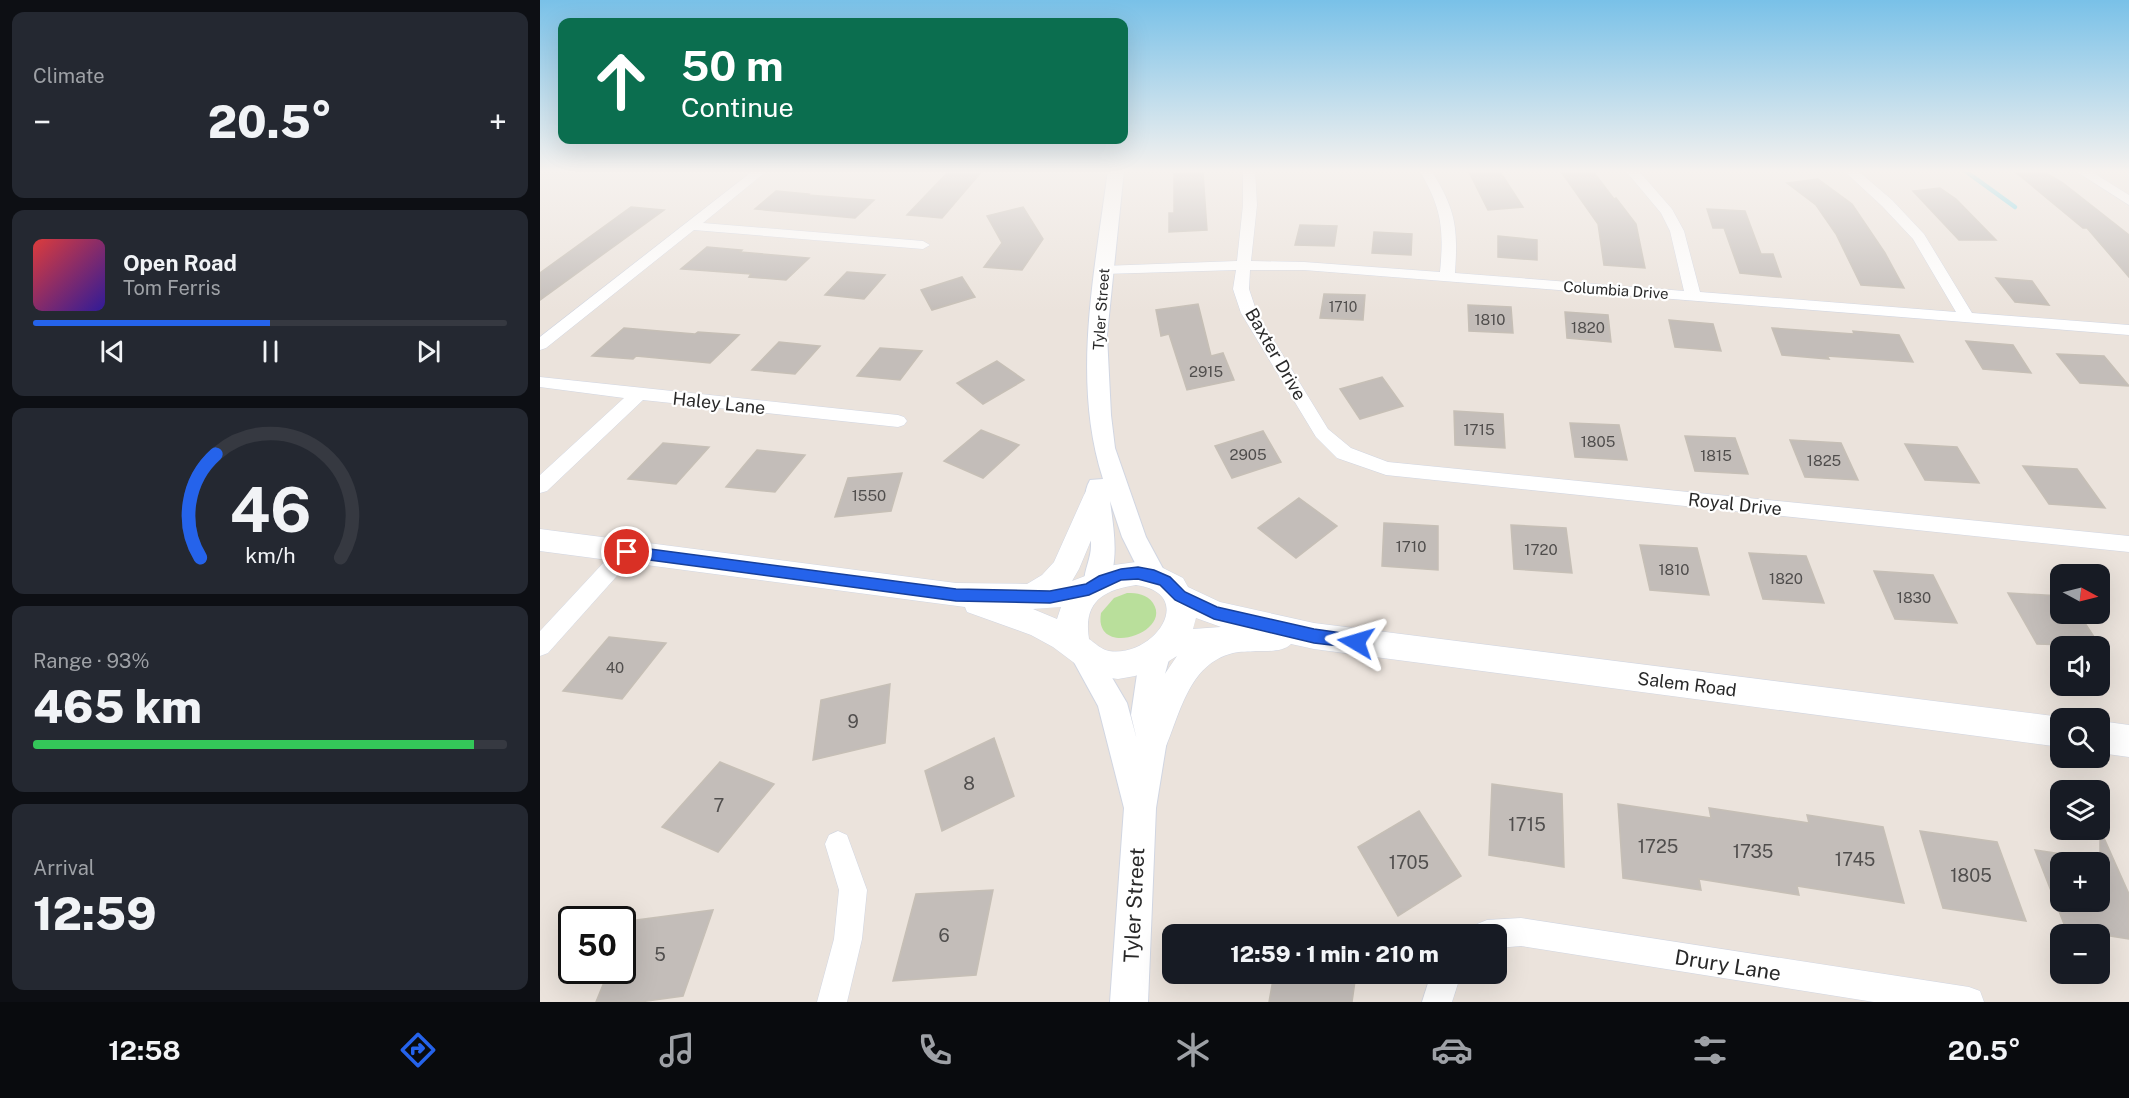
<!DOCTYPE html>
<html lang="en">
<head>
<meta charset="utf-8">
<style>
  :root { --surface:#171b24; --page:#242831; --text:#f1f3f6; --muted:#9ea1a6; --line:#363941; --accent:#2563eb }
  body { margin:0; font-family:"Public Sans",sans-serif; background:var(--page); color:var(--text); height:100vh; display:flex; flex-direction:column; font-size:22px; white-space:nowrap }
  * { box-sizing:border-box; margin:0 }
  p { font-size:20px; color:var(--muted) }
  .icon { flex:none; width:33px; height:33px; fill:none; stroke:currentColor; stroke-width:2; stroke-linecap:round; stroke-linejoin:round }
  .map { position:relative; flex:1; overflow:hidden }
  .sheet { display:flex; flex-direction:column; gap:12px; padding:12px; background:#0d0f14; width:540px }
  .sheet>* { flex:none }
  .top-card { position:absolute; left:18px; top:18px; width:570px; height:126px; border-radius:12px; box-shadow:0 6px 24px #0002; background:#0b6e4f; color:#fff; overflow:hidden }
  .needle { width:39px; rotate:97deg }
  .fabs { position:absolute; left:1510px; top:564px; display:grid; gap:12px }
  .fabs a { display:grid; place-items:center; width:60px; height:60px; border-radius:12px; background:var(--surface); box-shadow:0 6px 24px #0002; font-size:30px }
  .speed { position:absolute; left:18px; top:906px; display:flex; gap:12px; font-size:30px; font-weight:700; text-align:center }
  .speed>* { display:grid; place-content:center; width:78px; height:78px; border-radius:50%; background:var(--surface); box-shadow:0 6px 24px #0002; line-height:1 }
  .speed .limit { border:3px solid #111; border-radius:9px; background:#fff; color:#111 }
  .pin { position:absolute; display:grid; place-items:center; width:51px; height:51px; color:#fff; margin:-26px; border:3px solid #fff; border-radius:50%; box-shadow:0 2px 6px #0007 }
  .me { position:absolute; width:66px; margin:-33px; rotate:277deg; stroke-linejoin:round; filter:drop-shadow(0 0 4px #0008) }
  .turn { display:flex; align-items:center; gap:21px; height:126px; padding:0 24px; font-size:27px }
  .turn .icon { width:78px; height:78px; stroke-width:2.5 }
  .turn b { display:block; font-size:42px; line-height:51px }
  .big { font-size:45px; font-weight:800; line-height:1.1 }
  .sheet .tile { flex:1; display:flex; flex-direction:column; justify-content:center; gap:9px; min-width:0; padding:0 21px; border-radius:12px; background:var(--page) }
  .sheet .dial { align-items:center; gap:0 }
  .dial svg { height:156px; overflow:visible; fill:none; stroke:var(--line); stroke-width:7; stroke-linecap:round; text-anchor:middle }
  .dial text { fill:var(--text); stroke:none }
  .song { display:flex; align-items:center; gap:18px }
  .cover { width:72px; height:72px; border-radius:9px; background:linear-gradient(135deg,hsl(0 70% 55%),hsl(250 70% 35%)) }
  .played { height:6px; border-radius:3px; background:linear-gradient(90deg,var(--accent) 50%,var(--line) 50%) }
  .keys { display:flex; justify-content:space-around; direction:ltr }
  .heat { display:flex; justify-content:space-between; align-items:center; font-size:33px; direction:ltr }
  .charge { height:9px; border-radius:4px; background:linear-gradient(90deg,#34c759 93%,var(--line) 0) }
  .trip { position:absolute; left:622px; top:924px; width:345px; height:60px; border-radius:12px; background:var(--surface); box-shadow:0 6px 24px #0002; font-weight:800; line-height:60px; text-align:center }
  .tab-bar { display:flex; height:96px; justify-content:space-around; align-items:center; background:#090b0e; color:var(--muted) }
  .tab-bar .icon { width:42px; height:42px }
  .tab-bar .active { color:var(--accent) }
  .tab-bar b { font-size:27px; color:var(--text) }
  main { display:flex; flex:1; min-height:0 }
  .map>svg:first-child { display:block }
</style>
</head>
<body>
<main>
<section class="sheet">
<div class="tile"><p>Climate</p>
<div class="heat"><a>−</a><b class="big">20.5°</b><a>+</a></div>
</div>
<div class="tile">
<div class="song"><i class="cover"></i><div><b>Open Road</b><p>Tom Ferris</p></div></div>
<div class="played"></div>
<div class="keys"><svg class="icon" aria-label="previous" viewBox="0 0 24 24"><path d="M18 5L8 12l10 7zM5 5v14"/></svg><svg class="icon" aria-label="pause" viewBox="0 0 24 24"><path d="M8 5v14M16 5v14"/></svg><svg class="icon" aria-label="next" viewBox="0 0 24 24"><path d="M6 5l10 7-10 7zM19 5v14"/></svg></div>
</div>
<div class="tile dial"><svg viewBox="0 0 100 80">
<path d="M14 69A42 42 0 1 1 86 69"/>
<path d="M14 69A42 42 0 0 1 22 16" stroke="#2563eb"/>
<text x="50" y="56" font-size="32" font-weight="700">46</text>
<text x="50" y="72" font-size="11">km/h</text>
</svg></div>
<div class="tile"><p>Range · 93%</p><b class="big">465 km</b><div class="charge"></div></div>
<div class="tile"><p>Arrival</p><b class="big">12:59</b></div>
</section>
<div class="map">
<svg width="1589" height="1002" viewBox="0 0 1589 1002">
  <rect width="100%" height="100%" fill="#ebe3dc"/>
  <!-- green -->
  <path fill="#b9df9b" d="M587,593C597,593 607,594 613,603C633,633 553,659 561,613L574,598Z"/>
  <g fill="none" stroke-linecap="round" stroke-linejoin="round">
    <!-- stream -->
    <path stroke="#74d5e8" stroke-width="4.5" d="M1424,170L1475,207"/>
  </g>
  <!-- building -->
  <g fill="#c3bdb9" stroke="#c6bfb6" stroke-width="1.5">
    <path d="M410,170H443L402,218L367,215Z"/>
    <path d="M928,170H959L983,207L948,210Z"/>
    <path d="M1020,170H1052L1074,199L1076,198L1096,224L1105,268L1064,265L1058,224Z"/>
    <path d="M1473,170H1501L1523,183L1589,235V277L1547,228H1543Z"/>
    <path d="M663,173L667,230L629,232V213H634V174Z"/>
    <path d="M1278,179L1312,204L1345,253L1364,288L1321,285L1296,234L1276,205L1247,183Z"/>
    <path d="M1400,188L1416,199L1456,240H1419L1373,191Z"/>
    <path d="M236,191L269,194L268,195L334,200L315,218L215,209Z"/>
    <path d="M91,207L124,210L0,300V273Z"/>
    <path d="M483,207L503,239L482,270L444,267L462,243L447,216Z"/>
    <path d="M1167,209L1205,211L1221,254H1233L1241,277L1200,273L1184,228H1173Z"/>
    <path d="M760,225L797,226L794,246L755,245Z"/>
    <path d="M834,232L872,234L871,255L832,253Z"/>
    <path d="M958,236L997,240V260L958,257Z"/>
    <path d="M167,247L202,250L200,252L269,258L246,280L209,277L211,274L141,269Z"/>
    <path d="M307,272L345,275L324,299L285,295Z"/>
    <path d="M422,277L435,297L392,310L381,290Z"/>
    <path d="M1456,278L1492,281L1509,305L1475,302Z"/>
    <path d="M784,294L825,295L823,320L780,318Z"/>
    <path d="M658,304L671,356L683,353L694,380L647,390L629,334L621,336L616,310Z"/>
    <path d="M928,305L971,307L973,333L929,331Z"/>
    <path d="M1025,312L1068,315L1071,342L1027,338Z"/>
    <path d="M1129,320L1173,324L1181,351L1135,347Z"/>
    <path d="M84,328L155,334L158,332L199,335L170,363L96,356L93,359L52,356Z"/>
    <path d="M1232,328L1314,334L1313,331L1359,335L1373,362L1287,356L1289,359L1242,355Z"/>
    <path d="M1426,341L1473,345L1491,373L1443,369Z"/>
    <path d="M239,342L280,346L255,374L212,370Z"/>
    <path d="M340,348L382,351L360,380L317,376Z"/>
    <path d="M1517,354L1564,356L1589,386L1540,383Z"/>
    <path d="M457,361L484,380L443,404L417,383Z"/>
    <path d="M842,377L863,406L820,419L800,389Z"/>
    <path d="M914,411L963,414L965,448L915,445Z"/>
    <path d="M1030,423L1079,425L1087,460L1035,457Z"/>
    <path d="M441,430L479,445L443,478L404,461Z"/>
    <path d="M723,431L741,462L692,478L675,446Z"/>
    <path d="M1145,436L1195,438L1208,474L1155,471Z"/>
    <path d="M1250,440L1301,443L1318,480L1265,477Z"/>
    <path d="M123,443L169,447L136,484L88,479Z"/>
    <path d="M1365,444L1417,447L1439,483L1385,480Z"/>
    <path d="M217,450L265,455L235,492L186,487Z"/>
    <path d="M1483,466L1537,469L1565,508L1509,504Z"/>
    <path d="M362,473L351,511L295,517L308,478Z"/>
    <path d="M759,498L797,526L756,558L718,528Z"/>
    <path d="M844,523L898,526V570L842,566Z"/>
    <path d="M971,525L1026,528L1032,573L974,569Z"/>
    <path d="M1100,545L1157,548L1169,595L1110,590Z"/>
    <path d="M1209,553L1266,556L1284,603L1223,599Z"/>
    <path d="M1334,571L1393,575L1417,623L1355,619Z"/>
    <path d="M1468,593L1521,596V614H1539L1560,646L1497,644Z"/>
    <path d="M69,637L126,643L82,699L23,691Z"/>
    <path d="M350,684L345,743L273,760L281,700Z"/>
    <path d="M454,738L474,796L402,831L385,771Z"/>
    <path d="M180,762L234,784L178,852L122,827Z"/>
    <path d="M952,784L1022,794L1024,867L949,855Z"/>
    <path d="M1078,804L1171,818L1169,808L1269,823L1267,815L1343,827L1364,903L1257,886L1259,895L1159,879L1161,890L1083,878Z"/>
    <path d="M879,811L921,876L858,916L818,847Z"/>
    <path d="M1560,829L1589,894V939L1526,929L1495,850L1521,854V902H1560Z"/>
    <path d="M1380,831L1457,842L1486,921L1403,908Z"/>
    <path d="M453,890L436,975L353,981L376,894Z"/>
    <path d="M173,910L143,996L100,1002H56L69,970H82V937L89,921Z"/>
    <path d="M734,974H816L812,1002H729Z"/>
  </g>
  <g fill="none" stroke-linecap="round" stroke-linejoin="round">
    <defs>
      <g id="minor">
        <path d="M214,170H228L163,223L383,241L390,245L383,249L154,230L6,348L0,350V337Z"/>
        <path d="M703,170H715L717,205L711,261L764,262L900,272C904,229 902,208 879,170H891C916,210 918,227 915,273L1144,291L1130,231L1121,213L1085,170H1098L1132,209L1144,231L1160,292L1416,312L1373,239L1342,206L1303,170H1317L1352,200L1384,234L1432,313L1589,325V335L764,270H710L709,289L717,313L788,429L811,448L848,462L1589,536V552L846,475L797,458L776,437L701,313L693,289L696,270L563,274L556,270L563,266L697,261L703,205Z"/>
        <path d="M1534,170H1549L1589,195V205Z"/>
        <path d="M0,377L358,415L364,417L367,421L364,425L358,427L103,400L7,491L0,493V475L84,398L0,387Z"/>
        <path d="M86,544L93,546L96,552L93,558L8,653L0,656V631L79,546Z"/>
        <path d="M298,831L307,835L327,890L322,939L307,1002H277L294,939L299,890L285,844L289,835Z"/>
        <path d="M981,918L1429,987L1440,991L1444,1002H1334L981,946L957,948V934H933L937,924L947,920Z"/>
        <path d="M891,974H921L912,1002H882Z"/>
      </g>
      <g id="tertiary">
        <path d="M568,170H584L567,335L571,415L575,448L606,537L627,576L623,583L614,586L605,583L582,537L570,501C574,532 580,563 565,592L556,595L547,592C539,578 551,562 551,546C552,525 538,500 550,480L563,479C531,380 555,271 568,170Z"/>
        <path d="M617,640L627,644L631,652L625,674L621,715L627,740L616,808L608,1002H570L584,808L558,706L530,655L534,647L544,643L554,647L587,703L597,740L591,715L597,674L607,644Z"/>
      </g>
      <g id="secondary">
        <path d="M557,485L566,488L570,495L539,569L532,581L574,565L596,562L617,565L643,578L648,587L680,602L774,623L1521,717L1526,718H1521V747L774,649L751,644C743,652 728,651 716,651C709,652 700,651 693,653C648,664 640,715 624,751L612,756L600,751L595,740L618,684L637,656L621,666L595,676L578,679L563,677L541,668L513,647L491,635L427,612L425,607L0,551V529L416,583L487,584L502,575L514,562L544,495L548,488ZM596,585C658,594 614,658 569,651C562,650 555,643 549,639C543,602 563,590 596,585ZM521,607L517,619L493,609ZM656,618L681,627L653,629Z"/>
        <path d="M1560,721L1589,725V757L1560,753Z"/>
      </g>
    </defs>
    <!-- minor casing -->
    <use href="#minor" stroke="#d1d6e2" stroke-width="1"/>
    <!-- tertiary casing -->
    <use href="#tertiary" stroke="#d1d6e2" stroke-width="2"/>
    <!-- secondary casing -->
    <use href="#secondary" stroke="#d1d6e2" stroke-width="1"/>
    <!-- minor -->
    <use href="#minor" fill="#fff" fill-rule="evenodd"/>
    <!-- tertiary -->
    <use href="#tertiary" fill="#fff" fill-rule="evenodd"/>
    <!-- secondary -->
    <use href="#secondary" fill="#fff" fill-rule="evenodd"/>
  </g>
  <!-- sky -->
  <linearGradient id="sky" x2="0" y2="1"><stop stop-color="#79c1e8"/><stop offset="0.55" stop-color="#f6f2ef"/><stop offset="1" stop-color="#f6f2ef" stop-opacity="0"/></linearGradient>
  <rect width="1589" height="311" fill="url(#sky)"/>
  <!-- route -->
  <path fill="#2563eb" stroke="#184099" stroke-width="1.5" d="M87,546L416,589L510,591L546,584L559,576L581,569L598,567L614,570L630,577L645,592L677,607L774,629L816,635L822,637L824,642L822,646L816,648L774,643L674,619L635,600L620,585L598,579L581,580L549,595L510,603L416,601L87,557L81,555L79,552L81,548Z"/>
  <g text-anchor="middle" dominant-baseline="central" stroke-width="4.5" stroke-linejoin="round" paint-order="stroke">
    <!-- far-number labels -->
    <g font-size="14" fill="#504e4d">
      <text x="803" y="307">1710</text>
    </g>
    <!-- far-street labels -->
    <g font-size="15" fill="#292929" stroke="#fff">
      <text transform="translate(1076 290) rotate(4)">Columbia Drive</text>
      <text transform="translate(561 309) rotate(-86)">Tyler Street</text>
    </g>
    <!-- number labels -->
    <g font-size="15" fill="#504e4d">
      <text x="950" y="319">1810</text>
      <text x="1048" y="327">1820</text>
      <text x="666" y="371">2915</text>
      <text x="939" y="429">1715</text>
      <text x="1058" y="441">1805</text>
      <text x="708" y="454">2905</text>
      <text x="1176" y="455">1815</text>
      <text x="1284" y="460">1825</text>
      <text x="329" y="495">1550</text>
      <text x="871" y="546">1710</text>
      <text x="1001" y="549">1720</text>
      <text x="1134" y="569">1810</text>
      <text x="1246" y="578">1820</text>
      <text x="1374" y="597">1830</text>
      <text x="75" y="667">40</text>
    </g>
    <!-- street labels -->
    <g font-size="18" fill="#292929" stroke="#fff">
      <text transform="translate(736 354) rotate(60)">Baxter Drive</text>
      <text transform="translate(179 403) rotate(6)">Haley Lane</text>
      <text transform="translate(1195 504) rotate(6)">Royal Drive</text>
      <text transform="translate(1147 684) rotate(7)">Salem Road</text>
    </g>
    <!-- near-number labels -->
    <g font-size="18" fill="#504e4d">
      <text x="313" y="721">9</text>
      <text x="429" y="783">8</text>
      <text x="179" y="805">7</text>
      <text x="987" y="824">1715</text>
      <text x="1118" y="846">1725</text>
      <text x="1213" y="851">1735</text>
      <text x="1315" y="859">1745</text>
      <text x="869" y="862">1705</text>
      <text x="1431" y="875">1805</text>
      <text x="404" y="935">6</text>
      <text x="120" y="954">5</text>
    </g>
    <!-- near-street labels -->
    <g font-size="21" fill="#292929" stroke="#fff">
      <text transform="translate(594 905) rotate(-87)">Tyler Street</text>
      <text transform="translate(1188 965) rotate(9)">Drury Lane</text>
    </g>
  </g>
</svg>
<div class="fabs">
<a><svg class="needle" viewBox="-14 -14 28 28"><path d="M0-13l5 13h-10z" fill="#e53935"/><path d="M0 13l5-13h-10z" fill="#9ea1a6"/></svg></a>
<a><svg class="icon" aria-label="sound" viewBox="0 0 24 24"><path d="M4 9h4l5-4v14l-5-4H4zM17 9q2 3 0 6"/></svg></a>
<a><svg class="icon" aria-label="search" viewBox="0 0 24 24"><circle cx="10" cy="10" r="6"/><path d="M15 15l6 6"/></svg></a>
<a><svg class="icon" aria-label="layers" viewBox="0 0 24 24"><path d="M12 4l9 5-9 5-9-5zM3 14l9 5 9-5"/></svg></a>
<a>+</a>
<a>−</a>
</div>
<div class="speed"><div class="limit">50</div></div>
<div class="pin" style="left:87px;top:552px;background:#d93025"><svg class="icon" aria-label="arrive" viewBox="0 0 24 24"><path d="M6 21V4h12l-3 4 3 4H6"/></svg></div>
<svg class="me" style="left:816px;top:642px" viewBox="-20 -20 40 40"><path d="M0-17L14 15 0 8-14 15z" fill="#2563eb" stroke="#fff" stroke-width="4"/></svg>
<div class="trip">12:59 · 1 min · 210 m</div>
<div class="top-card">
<div class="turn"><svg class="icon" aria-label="ahead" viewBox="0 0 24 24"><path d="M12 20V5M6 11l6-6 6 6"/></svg><div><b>50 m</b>Continue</div></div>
</div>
</div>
</main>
<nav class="tab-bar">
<b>12:58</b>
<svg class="icon active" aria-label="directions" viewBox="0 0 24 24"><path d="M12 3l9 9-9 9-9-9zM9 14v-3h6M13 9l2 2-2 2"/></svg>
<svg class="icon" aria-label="music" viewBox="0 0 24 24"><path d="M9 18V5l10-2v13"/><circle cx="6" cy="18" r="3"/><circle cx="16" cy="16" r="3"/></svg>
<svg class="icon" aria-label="phone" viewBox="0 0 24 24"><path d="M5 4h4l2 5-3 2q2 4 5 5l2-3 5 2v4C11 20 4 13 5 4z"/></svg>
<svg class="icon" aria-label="climate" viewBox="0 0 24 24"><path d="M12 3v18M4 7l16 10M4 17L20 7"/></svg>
<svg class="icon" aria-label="car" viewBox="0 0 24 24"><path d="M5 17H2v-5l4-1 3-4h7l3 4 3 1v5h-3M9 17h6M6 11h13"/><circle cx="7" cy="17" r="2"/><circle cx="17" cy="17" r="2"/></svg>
<svg class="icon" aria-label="filters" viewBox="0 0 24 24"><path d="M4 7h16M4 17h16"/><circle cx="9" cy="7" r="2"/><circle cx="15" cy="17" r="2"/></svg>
<b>20.5°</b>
</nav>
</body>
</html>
